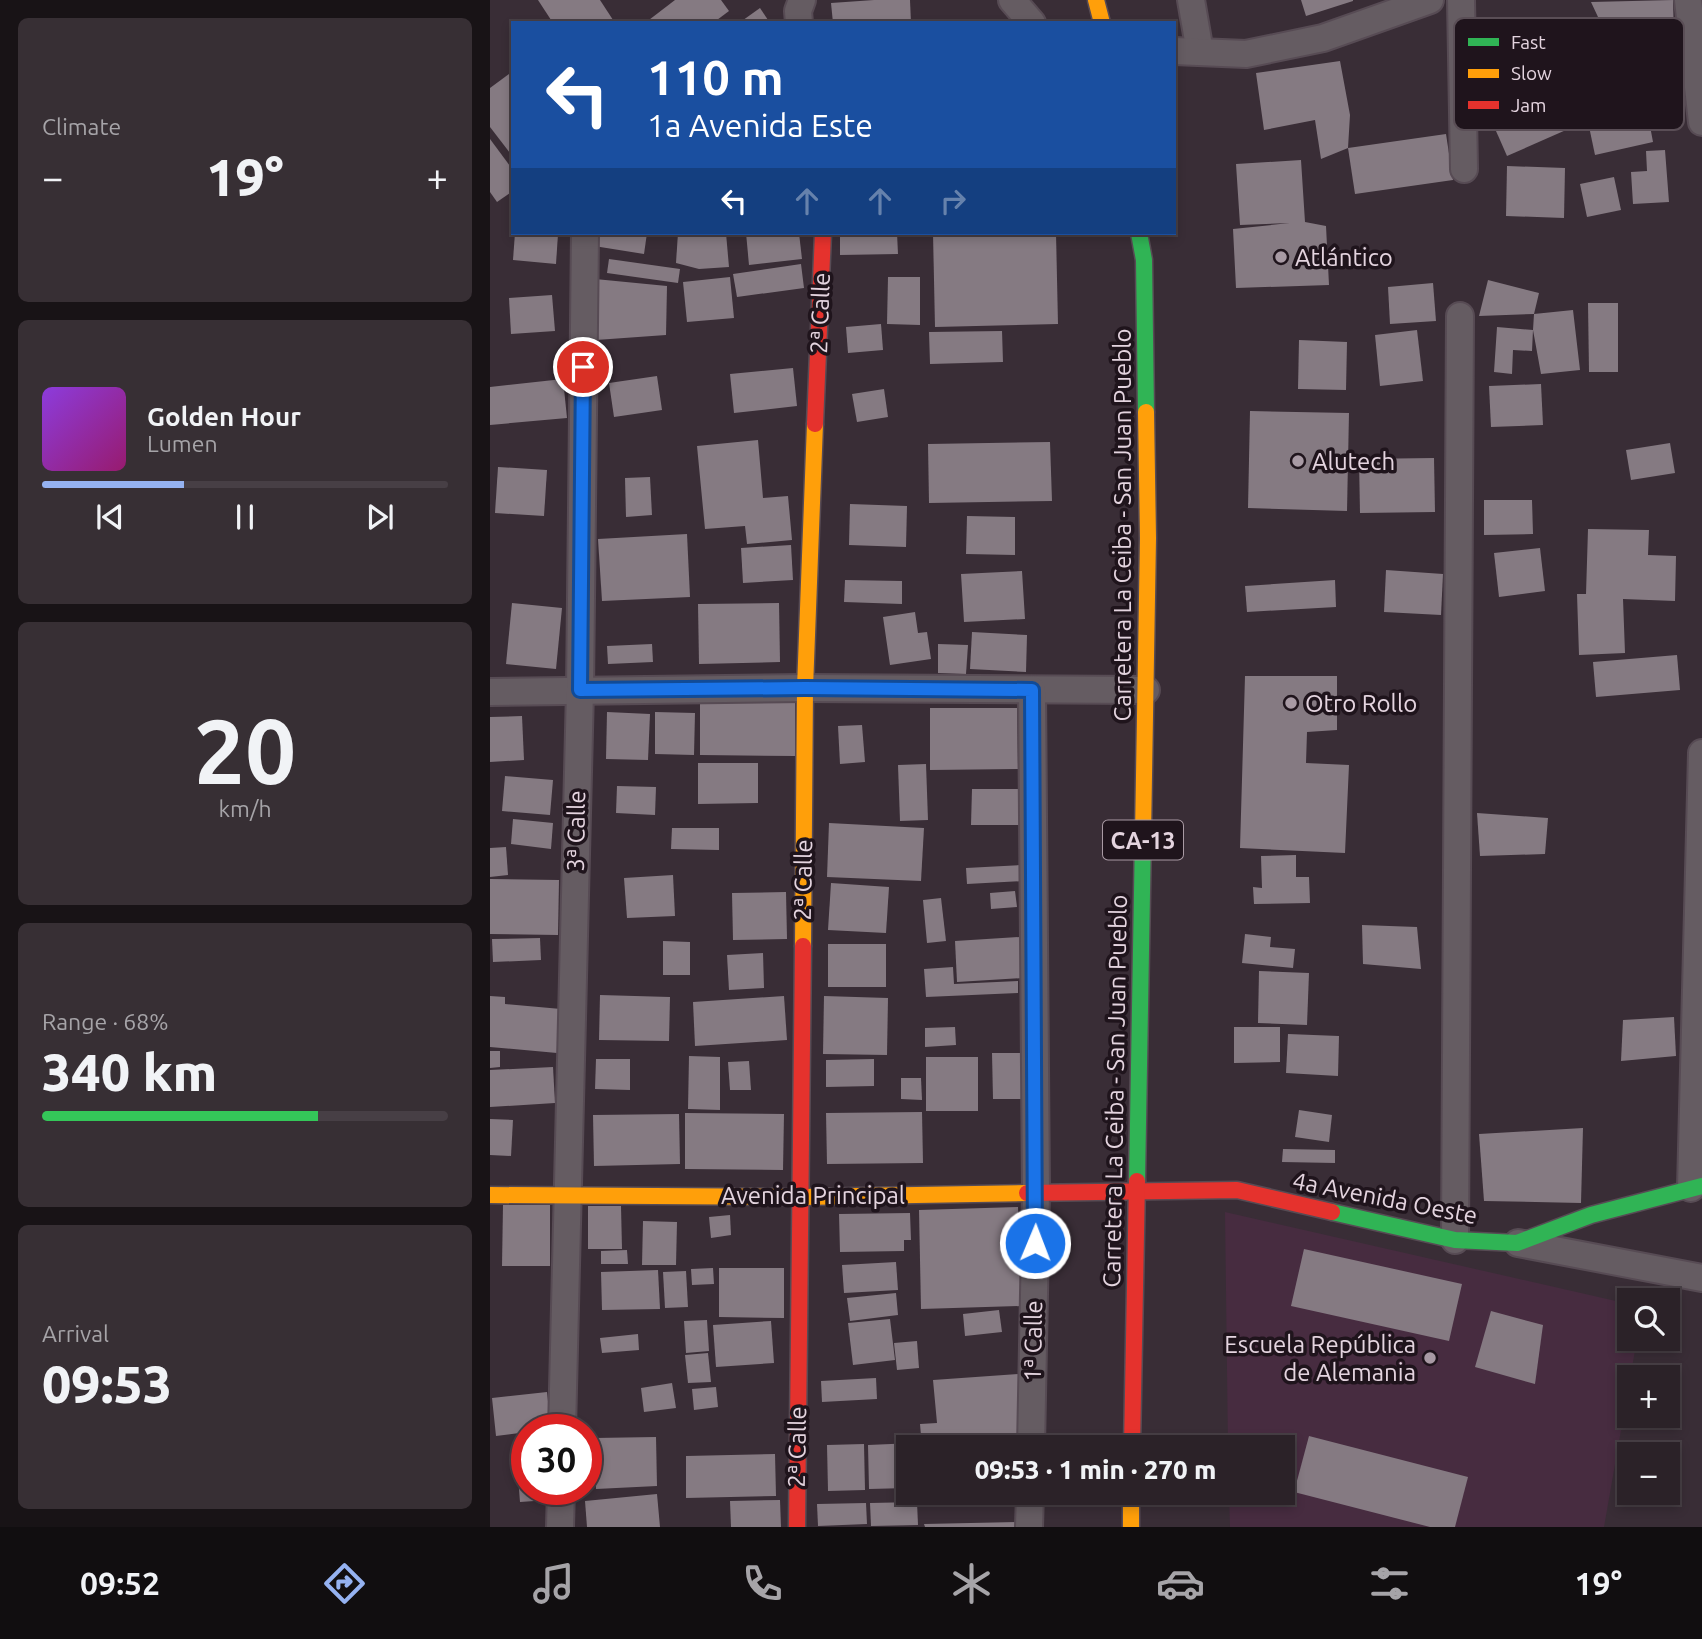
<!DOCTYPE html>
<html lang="en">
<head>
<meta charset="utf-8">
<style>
  :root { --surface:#2b2228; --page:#372f34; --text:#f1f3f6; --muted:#a6a4a8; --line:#473f45; --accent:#95b2f1 }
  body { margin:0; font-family:Ubuntu,sans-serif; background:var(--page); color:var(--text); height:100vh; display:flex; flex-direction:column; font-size:26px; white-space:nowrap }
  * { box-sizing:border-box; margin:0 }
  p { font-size:23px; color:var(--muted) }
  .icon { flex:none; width:38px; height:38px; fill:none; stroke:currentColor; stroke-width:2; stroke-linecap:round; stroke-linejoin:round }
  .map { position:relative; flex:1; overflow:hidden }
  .details { display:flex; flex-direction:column; gap:18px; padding:18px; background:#181316; width:490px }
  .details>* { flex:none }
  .guide { position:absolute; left:21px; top:21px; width:665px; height:214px; border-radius:0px; box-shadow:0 4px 10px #0003,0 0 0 2px var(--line); background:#1a4fa0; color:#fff; overflow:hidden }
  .tools { position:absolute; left:1127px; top:1288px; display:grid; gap:14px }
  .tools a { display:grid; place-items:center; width:63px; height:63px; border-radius:0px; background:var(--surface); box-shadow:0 4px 10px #0003,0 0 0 2px var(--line); font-size:35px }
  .speed { position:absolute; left:21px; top:1414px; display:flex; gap:14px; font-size:35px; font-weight:700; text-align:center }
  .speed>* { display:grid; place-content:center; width:91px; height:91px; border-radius:50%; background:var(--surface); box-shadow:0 4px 10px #0003,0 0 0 2px var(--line); line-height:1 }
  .speed .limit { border:10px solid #d22; background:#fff; color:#111 }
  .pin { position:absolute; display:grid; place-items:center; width:60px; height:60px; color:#fff; margin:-30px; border:4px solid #fff; border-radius:50%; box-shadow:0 2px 7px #0007 }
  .me { position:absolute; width:77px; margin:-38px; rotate:1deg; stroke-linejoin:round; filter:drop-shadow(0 0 5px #0008) }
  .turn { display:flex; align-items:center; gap:24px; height:147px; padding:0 21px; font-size:32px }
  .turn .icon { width:91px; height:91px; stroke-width:2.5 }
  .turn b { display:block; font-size:49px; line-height:60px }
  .lanes { display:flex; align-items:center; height:66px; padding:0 21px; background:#0003; justify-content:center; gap:35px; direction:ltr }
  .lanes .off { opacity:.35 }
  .big { font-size:52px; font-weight:800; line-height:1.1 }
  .details .widget { flex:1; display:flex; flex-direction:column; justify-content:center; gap:10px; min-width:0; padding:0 24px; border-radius:10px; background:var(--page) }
  .details .dial { align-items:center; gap:0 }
  .dial b { font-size:91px; line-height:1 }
  .song { display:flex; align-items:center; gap:21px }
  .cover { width:84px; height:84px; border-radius:10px; background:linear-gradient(135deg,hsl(270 70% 55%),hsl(320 70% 35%)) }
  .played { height:7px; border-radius:4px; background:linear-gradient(90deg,var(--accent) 35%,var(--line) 35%) }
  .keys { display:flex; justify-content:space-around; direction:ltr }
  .heat { display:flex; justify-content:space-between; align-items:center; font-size:38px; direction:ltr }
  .charge { height:10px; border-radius:5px; background:linear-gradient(90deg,#34c759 68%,var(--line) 0) }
  .trip { position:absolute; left:406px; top:1435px; width:399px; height:70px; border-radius:0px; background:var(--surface); box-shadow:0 4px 10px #0003,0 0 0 2px var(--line); font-weight:800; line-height:70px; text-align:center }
  .menu { display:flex; height:112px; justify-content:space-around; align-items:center; background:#110e10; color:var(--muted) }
  .menu .icon { width:49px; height:49px }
  .menu .on { color:var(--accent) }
  .menu b { font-size:32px; color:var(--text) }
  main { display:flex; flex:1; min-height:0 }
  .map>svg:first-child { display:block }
</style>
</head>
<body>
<main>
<section class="details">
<div class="widget"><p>Climate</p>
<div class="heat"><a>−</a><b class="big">19°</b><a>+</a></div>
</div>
<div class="widget">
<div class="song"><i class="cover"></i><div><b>Golden Hour</b><p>Lumen</p></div></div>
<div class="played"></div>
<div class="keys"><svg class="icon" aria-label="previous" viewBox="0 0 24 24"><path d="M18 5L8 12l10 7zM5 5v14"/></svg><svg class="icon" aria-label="pause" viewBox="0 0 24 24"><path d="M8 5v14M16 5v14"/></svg><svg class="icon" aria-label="next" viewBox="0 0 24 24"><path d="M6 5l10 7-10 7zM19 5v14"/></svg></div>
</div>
<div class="widget dial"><b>20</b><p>km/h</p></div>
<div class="widget"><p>Range · 68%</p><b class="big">340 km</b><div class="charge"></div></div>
<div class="widget"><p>Arrival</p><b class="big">09:53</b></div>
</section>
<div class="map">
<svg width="1212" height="1527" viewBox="0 0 1212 1527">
  <rect width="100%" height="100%" fill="#392d36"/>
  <!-- built -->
  <path fill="#472c40" d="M735,1212L1139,1304V1339H1147L1114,1527H740L739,1493H793V1447H738Z"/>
  <!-- building -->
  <g fill="#857a82">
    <path d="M48,0H110L125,23H63Z"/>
    <path d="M185,0H231L239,11L223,23H155Z"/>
    <path d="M384,0H420L421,23H343L341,3Z"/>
    <path d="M811,0H863V1L816,16Z"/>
    <path d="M1183,0L1185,72L1143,92L1101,2Z"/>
    <path d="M270,8L280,23H249Z"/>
    <path d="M850,61L860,115L858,148L831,159L825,120L774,130L766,73Z"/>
    <path d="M23,71V157L0,127V88Z"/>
    <path d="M1058,88L1076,130L1017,156L999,115Z"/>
    <path d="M1156,105L1163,142L1105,155L1097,117Z"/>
    <path d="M956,134L963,180L865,194L858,148Z"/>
    <path d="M0,139L23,170V191L7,202L0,192Z"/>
    <path d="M1175,150L1179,202L1143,204L1141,172L1157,171L1156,151Z"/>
    <path d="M811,160L815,222L836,226L839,285L746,288L743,229L800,223L750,225L746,164Z"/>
    <path d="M1017,166L1075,168L1074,218L1016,216Z"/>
    <path d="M1124,177L1131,210L1097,217L1090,184Z"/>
    <path d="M25,233L68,234L66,264L23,260Z"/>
    <path d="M106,233H157L154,254L104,246Z"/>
    <path d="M188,233H236L239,267L209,269L186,263Z"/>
    <path d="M256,233H309L312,259L259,265Z"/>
    <path d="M350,233H407L408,254L350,255Z"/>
    <path d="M443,233H566L568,324L445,327Z"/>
    <path d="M119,259L190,269L188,283L117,273Z"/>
    <path d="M311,264L314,288L247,297L243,274Z"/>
    <path d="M240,277L244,318L197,322L193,282Z"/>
    <path d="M398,277H430V325L397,324Z"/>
    <path d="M105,279L177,286L176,335L106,340Z"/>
    <path d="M998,280L1049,293L1044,314L1083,310L1090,370L1051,374L1043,330L1044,314L989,316Z"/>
    <path d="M943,283L946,321L900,324L898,287Z"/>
    <path d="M62,295L65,331L21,334L19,298Z"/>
    <path d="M1098,303H1128V372H1099Z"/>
    <path d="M391,324L393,350L358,353L356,327Z"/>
    <path d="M1007,327L1043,330L1042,351L1023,350L1022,374L1004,372Z"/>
    <path d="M927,330L933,381L890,386L885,335Z"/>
    <path d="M512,331L513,362L440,364L439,332Z"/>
    <path d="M809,340L857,342L856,390L808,389Z"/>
    <path d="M303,368L307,406L244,413L240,374Z"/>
    <path d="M167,376L172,410L124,417L119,383Z"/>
    <path d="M73,379L77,418L0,425V387Z"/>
    <path d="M1051,384L1053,425L1001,427L999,386Z"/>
    <path d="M394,389L398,417L367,422L362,394Z"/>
    <path d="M760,411L859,413L857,511L758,508Z"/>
    <path d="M268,440L273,498L298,496L302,540L257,544L255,526L215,529L207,446Z"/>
    <path d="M560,442L562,501L439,503L438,444Z"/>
    <path d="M1180,443L1185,473L1141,480L1136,450Z"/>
    <path d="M944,458L945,512L870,513L869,459Z"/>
    <path d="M8,467L57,470L54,516L5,513Z"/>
    <path d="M160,477L162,515L136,517L135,478Z"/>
    <path d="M994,500H1042L1043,534L994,535Z"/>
    <path d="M360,504L417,506L416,547L359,545Z"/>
    <path d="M477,516L525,517V555L476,554Z"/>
    <path d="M1098,529L1159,530L1158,555L1186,556L1185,601L1133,599L1135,653L1089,655L1087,594H1096Z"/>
    <path d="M197,534L200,597L112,601L108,539Z"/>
    <path d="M301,545L303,580L253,583L251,548Z"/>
    <path d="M1050,548L1055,591L1009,597L1004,553Z"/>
    <path d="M896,570L953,574L951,615L894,612Z"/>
    <path d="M532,571L535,619L474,622L471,574Z"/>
    <path d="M355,580L412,581V604L354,602Z"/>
    <path d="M845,580L846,607L757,612L755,586Z"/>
    <path d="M22,603L72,608L66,669L16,664Z"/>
    <path d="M289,603L290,662L209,664L208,604Z"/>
    <path d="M425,612L428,633L437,632L441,659L400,665L393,617Z"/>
    <path d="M482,632L537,635L536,672L480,669Z"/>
    <path d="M162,644L163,662L118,664L117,646Z"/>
    <path d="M448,644L478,645L476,674L448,673Z"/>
    <path d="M1187,655L1190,690L1106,697L1103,662Z"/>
    <path d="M755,676H847V730L817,732L816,763L859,765L855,853L750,848Z"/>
    <path d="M210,701L305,702V756L210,755Z"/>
    <path d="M440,708H527L528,769L440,770Z"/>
    <path d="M117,712L160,714L158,760L116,759Z"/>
    <path d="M165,712L205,713L204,755L165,754Z"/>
    <path d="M32,716L34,760L0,762V717Z"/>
    <path d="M372,725L375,762L350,764L348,726Z"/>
    <path d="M208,763H268V803L208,804Z"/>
    <path d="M436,764L438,820L410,821L408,765Z"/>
    <path d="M15,776L63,780L60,815L12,811Z"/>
    <path d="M127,786L166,787L165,815L126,813Z"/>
    <path d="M482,789H530V825H481Z"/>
    <path d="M987,813L1058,818L1055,854L990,856Z"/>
    <path d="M23,819L63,823L61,849L21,844Z"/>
    <path d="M339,823L434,828L431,881L337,877Z"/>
    <path d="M182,828H229V850L181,849Z"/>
    <path d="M16,847L18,875L0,877V848Z"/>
    <path d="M806,855V877H819L820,903L764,904L763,887L772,888L771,856Z"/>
    <path d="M533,865L534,881L477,884L476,868Z"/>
    <path d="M183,875L185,916L137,918L134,878Z"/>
    <path d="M0,879L69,880L68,935L0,934Z"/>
    <path d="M341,883L399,887L396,933L338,930Z"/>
    <path d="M525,891L527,907L501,909L500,893Z"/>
    <path d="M296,892L297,939L243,940L242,893Z"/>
    <path d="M451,898L456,941L437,943L433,900Z"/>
    <path d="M872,925L927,927L931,969L873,964Z"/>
    <path d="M755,934L781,937L780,947L805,949L803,968L752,963Z"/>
    <path d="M530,937L533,978L467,982L465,941Z"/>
    <path d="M50,938L51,960L3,962L2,939Z"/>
    <path d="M173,941L200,942V975H173Z"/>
    <rect x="338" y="944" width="58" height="43"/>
    <path d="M273,953L274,988L239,990L237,955Z"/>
    <path d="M463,967L464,984L528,981V993L436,997L434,969Z"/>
    <path d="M769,971L819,973L817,1025L768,1023Z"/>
    <path d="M110,995L180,997L179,1041L109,1040Z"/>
    <path d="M0,996L15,997V1004L71,1009L67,1053L0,1047Z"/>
    <path d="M294,996L297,1040L205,1046L203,1002Z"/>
    <path d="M334,996L398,998L397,1055L333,1054Z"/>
    <path d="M1184,1017L1186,1056L1131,1061L1133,1020Z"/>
    <path d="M465,1027L466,1045L435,1047V1028Z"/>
    <path d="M744,1027H790V1062L744,1063Z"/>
    <path d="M798,1034L849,1036L848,1076L796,1073Z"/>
    <path d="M0,1051H10V1067L0,1068Z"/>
    <path d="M502,1053H531L532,1099H503Z"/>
    <path d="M199,1056L230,1057V1110L198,1109Z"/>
    <rect x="436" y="1057" width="52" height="54"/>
    <path d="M106,1059H140V1090L105,1089Z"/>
    <path d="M384,1059V1086L336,1087V1060Z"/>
    <path d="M259,1061L261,1090H240L238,1062Z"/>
    <path d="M63,1067L65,1103L0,1107V1070Z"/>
    <path d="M411,1078H431L432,1100L411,1099Z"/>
    <path d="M809,1110L842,1115L839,1142L805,1137Z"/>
    <path d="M432,1112L433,1163L337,1164L336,1113Z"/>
    <path d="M195,1113L294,1114L293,1170L195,1169Z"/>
    <path d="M189,1114L190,1164L104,1166L103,1115Z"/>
    <path d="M0,1119L23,1120L21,1156L0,1155Z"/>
    <path d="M1093,1128L1091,1203L994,1201L989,1134Z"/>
    <path d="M793,1149L845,1150V1163L792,1162Z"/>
    <path d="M13,1205H60V1266H12Z"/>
    <path d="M98,1206H131L132,1249H98Z"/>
    <path d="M528,1207L532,1306L431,1309L429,1210Z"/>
    <path d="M420,1213L421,1240H414V1251L350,1252L349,1214Z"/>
    <path d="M240,1215L241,1235L221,1238L219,1217Z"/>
    <path d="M153,1221L187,1222L186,1265H152Z"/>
    <path d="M814,1249L972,1284L959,1341L801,1306Z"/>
    <path d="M137,1250L138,1264H111V1251Z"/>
    <path d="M406,1262L408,1290L354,1293L352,1265Z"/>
    <path d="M223,1268L224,1284L202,1285L201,1269Z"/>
    <path d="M229,1268H294V1318L229,1317Z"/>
    <path d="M168,1270L170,1309L112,1310L111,1272Z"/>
    <path d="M196,1271L198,1307L175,1308L173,1272Z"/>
    <path d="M406,1293L408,1315L360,1321L357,1298Z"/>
    <path d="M509,1310L512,1332L475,1336L473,1314Z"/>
    <path d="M1001,1311L1053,1325L1045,1384L985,1367Z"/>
    <path d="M400,1319L405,1360L363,1365L358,1323Z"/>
    <path d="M217,1320L219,1351L196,1353L194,1321Z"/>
    <path d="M281,1321L284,1363L226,1367L223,1325Z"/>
    <path d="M148,1334L149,1350L112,1353L110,1338Z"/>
    <path d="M427,1341L429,1368L407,1370L404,1343Z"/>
    <path d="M218,1353L221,1382L198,1383L195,1355Z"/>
    <path d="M529,1374L533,1441L432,1447L430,1424L447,1423L443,1380Z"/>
    <path d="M386,1378L387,1399L332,1402L331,1381Z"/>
    <path d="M182,1383L186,1408L154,1412L151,1388Z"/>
    <path d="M226,1387L228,1407L204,1410L202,1389Z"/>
    <path d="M57,1392L61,1430H37V1432L6,1436L2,1398Z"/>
    <path d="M819,1436L978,1477L965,1527H940L804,1492Z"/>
    <path d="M166,1437L167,1486L106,1489L104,1438Z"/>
    <path d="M424,1443V1447H418V1488L379,1489L378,1445Z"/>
    <path d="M374,1444L375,1490L338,1491L337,1445Z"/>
    <path d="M285,1454L286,1496L196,1498V1456Z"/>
    <path d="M28,1477H37V1489H58L59,1500L30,1502Z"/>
    <path d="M167,1494L170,1527H97L95,1501Z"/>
    <path d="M290,1500L291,1527H241L240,1501Z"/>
    <path d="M427,1502L428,1525L381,1526L380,1503Z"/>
    <path d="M376,1503L377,1524L328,1526L327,1504Z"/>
    <path d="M527,1522V1527H435L434,1524Z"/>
  </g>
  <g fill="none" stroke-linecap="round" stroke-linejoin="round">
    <defs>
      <g id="street">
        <path d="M522,0L542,23"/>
        <path d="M701,0L710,52"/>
        <path d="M971,0L974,169"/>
        <path d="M1198,0L1212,122"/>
        <path d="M309,23L308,11L312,0"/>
        <path d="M684,51L756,54L833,38L940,0"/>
        <path d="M0,692L315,688L656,690"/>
        <path d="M1201,1188L1212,753"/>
        <path d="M965,1240L970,316"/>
        <path d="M1028,1243L1212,1278"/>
        <path d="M72,1430L90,690L95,233"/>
        <path d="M541,1447L546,1192L542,690"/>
        <path d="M70,1527L71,1489"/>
        <path d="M539,1527L540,1493"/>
      </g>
      <g id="fast">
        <path d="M649,233L654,260L656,412"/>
        <path d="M647,1181L653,835"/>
        <path d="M842,1212L965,1240L1027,1243L1101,1215L1212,1186"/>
      </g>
      <g id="slow">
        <path d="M606,0L612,23"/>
        <path d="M653,835L658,538L656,412"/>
        <path d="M313,946L315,688L325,424"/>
        <path d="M0,1195L310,1197L537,1193"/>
        <path d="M641,1493V1527"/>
      </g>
      <g id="jam">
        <path d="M325,424L333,233"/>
        <path d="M537,1193L747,1190L842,1212"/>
        <path d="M642,1447L647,1181"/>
        <path d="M307,1527L313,946"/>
      </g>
    </defs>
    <!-- street casing -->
    <use href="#street" stroke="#574b54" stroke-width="30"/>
    <!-- fast casing -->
    <use href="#fast" stroke="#574b54" stroke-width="19"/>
    <!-- slow casing -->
    <use href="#slow" stroke="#574b54" stroke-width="19"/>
    <!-- jam casing -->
    <use href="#jam" stroke="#574b54" stroke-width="19"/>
    <!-- street -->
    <use href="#street" stroke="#655c62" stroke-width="26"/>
    <!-- fast -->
    <use href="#fast" stroke="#30b455" stroke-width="16"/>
    <!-- slow -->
    <use href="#slow" stroke="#ff9f0a" stroke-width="16"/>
    <!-- jam -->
    <use href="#jam" stroke="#e5322d" stroke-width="16"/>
  </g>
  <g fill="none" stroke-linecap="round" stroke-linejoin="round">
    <defs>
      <path id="route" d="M93,367L90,690L315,688L542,690L545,1243"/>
    </defs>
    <!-- route casing -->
    <use href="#route" stroke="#114b97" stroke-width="18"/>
    <!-- route -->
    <use href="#route" stroke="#1a73e8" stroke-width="12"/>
  </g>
  <!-- markers -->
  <g fill="#a89aa4" stroke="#1f141c" stroke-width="2.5">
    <circle cx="791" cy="257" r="7"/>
    <circle cx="808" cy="461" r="7"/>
    <circle cx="801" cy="703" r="7"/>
    <circle cx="940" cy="1358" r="7"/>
  </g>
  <g text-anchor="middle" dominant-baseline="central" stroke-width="7" stroke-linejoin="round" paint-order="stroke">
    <!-- shield labels -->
    <rect fill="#1f141c" stroke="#a99aa4" stroke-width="2" x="613" y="820.5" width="80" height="39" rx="5"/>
    <g font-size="23" font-weight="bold" fill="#e4d4df">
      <text x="653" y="840">CA-13</text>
    </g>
    <!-- poi labels -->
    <g font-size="24" fill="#e4d4df" stroke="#1f141c" text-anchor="start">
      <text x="805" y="257">Atlántico</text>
      <text x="822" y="461">Alutech</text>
      <text x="815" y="703">Otro Rollo</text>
      <text x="926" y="1344" text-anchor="end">Escuela República<tspan x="926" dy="28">de Alemania</tspan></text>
    </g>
    <!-- street labels -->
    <g font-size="24" fill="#e4d4df" stroke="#1f141c">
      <text transform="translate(330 313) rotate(-88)">2ª Calle</text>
      <text transform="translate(632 525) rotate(-90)">Carretera La Ceiba - San Juan Pueblo</text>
      <text transform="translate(86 831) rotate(-89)">3ª Calle</text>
      <text transform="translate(313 880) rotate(-89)">2ª Calle</text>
      <text transform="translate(625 1091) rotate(-89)">Carretera La Ceiba - San Juan Pueblo</text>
      <text x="323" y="1195">Avenida Principal</text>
      <text transform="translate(895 1198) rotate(11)">4a Avenida Oeste</text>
      <text transform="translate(543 1341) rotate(-89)">1ª Calle</text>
      <text transform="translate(307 1447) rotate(-89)">2ª Calle</text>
    </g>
  </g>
  <!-- legend -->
  <rect x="964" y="18" width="230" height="112" rx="10" fill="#1f141c" stroke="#5a4e56" stroke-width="2"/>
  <rect x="978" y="38" width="31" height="8" fill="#30b455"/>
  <rect x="978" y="69" width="31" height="9" fill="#ff9f0a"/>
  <rect x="978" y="101" width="31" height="8" fill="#e5322d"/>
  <g font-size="19" fill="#e4d4df">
    <text x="1021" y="49">Fast</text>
    <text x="1021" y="80">Slow</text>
    <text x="1021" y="112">Jam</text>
  </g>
</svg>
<div class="tools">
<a><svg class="icon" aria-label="search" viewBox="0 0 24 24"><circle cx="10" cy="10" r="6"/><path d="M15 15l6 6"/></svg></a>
<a>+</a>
<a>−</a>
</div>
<div class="speed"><div class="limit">30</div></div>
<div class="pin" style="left:93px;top:367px;background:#d93025"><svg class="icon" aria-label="arrive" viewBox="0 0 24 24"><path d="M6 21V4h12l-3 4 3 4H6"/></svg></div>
<svg class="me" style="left:545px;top:1243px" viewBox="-20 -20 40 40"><circle r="17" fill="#1a73e8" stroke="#fff" stroke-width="3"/><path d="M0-11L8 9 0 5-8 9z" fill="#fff"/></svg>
<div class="trip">09:53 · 1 min · 270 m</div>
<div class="guide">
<div class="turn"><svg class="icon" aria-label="left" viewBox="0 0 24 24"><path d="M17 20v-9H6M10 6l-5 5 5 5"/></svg><div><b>110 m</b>1a Avenida Este</div></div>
<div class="lanes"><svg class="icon" aria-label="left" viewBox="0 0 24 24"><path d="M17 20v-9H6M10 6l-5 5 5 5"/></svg><svg class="icon off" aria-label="ahead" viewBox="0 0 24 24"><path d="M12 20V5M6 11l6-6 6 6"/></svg><svg class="icon off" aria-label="ahead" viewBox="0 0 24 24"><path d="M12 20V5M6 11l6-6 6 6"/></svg><svg class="icon off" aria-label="right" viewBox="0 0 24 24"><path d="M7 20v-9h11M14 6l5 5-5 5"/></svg></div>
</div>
</div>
</main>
<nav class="menu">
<b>09:52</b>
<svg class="icon on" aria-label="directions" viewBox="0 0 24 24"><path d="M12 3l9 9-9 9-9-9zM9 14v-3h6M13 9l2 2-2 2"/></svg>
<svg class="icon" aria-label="music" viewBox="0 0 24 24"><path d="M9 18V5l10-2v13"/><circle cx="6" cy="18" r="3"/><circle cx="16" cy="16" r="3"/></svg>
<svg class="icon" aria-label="phone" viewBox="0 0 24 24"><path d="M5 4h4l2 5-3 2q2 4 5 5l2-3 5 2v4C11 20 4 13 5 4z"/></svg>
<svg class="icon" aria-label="climate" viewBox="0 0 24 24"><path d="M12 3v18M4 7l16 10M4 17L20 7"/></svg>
<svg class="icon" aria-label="car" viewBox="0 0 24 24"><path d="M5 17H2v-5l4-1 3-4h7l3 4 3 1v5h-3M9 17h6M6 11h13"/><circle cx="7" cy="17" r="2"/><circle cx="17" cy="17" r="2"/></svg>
<svg class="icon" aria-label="filters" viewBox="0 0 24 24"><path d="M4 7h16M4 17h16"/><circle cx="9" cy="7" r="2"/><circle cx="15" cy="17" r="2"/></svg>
<b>19°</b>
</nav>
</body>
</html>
